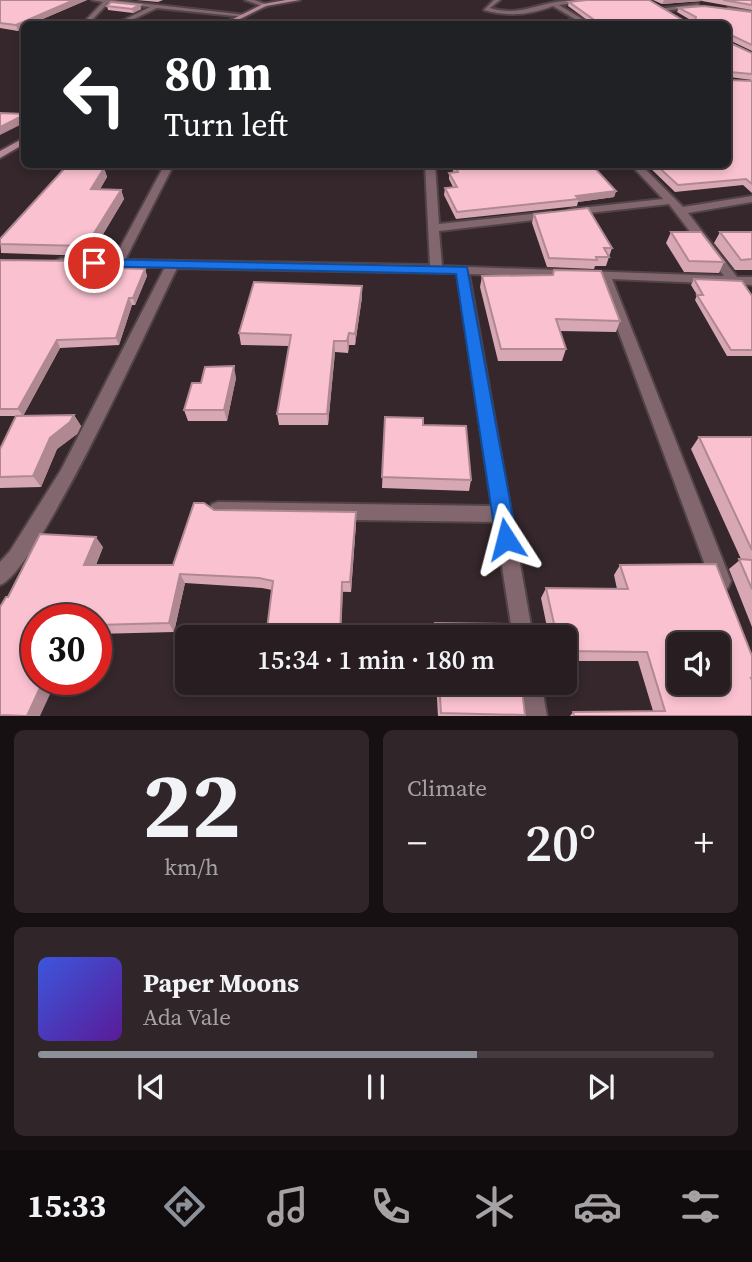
<!DOCTYPE html>
<html lang="en">
<head>
<meta charset="utf-8">
<style>
  :root { --surface:#281d20; --page:#302629; --text:#f1f3f6; --muted:#a5a2a5; --line:#443b3e; --accent:#8c9099 }
  body { margin:0; font-family:"Source Serif 4",serif; background:var(--page); color:var(--text); height:100vh; display:flex; flex-direction:column; font-size:26px; white-space:nowrap }
  * { box-sizing:border-box; margin:0 }
  p { font-size:23px; color:var(--muted) }
  .icon { flex:none; width:38px; height:38px; fill:none; stroke:currentColor; stroke-width:2; stroke-linecap:round; stroke-linejoin:round }
  .map { position:relative; height:716px; overflow:hidden }
  .details { display:flex; flex-direction:column; gap:14px; padding:14px; background:#161012; flex:1 }
  .details>* { flex:none }
  .guide { position:absolute; left:21px; top:21px; width:710px; height:147px; border-radius:10px; box-shadow:0 4px 10px #0003,0 0 0 2px var(--line); background:#202124; color:#fff; overflow:hidden }
  .buttons { position:absolute; left:667px; top:632px; display:grid; gap:14px }
  .buttons a { display:grid; place-items:center; width:63px; height:63px; border-radius:10px; background:var(--surface); box-shadow:0 4px 10px #0003,0 0 0 2px var(--line); font-size:35px }
  .speed { position:absolute; left:21px; top:604px; display:flex; gap:14px; font-size:35px; font-weight:700; text-align:center }
  .speed>* { display:grid; place-content:center; width:91px; height:91px; border-radius:50%; background:var(--surface); box-shadow:0 4px 10px #0003,0 0 0 2px var(--line); line-height:1 }
  .speed .limit { border:10px solid #d22; background:#fff; color:#111 }
  .pin { position:absolute; display:grid; place-items:center; width:60px; height:60px; color:#fff; margin:-30px; border:4px solid #fff; border-radius:50%; box-shadow:0 2px 7px #0007 }
  .me { position:absolute; width:77px; margin:-38px; rotate:351deg; stroke-linejoin:round; filter:drop-shadow(0 0 5px #0008) }
  .turn { display:flex; align-items:center; gap:24px; height:147px; padding:0 28px; font-size:32px }
  .turn .icon { width:91px; height:91px; stroke-width:2.5 }
  .turn b { display:block; font-size:49px; line-height:60px }
  .big { font-size:52px; font-weight:600; line-height:1.1 }
  .details .widget { flex:1; display:flex; flex-direction:column; justify-content:center; gap:10px; min-width:0; padding:0 24px; border-radius:10px; background:var(--page) }
  .details .dial { align-items:center; gap:0 }
  .dial b { font-size:91px; line-height:1 }
  .song { display:flex; align-items:center; gap:21px }
  .cover { width:84px; height:84px; border-radius:10px; background:linear-gradient(135deg,hsl(230 70% 55%),hsl(270 70% 35%)) }
  .played { height:7px; border-radius:4px; background:linear-gradient(90deg,var(--accent) 65%,var(--line) 65%) }
  .keys { display:flex; justify-content:space-around; direction:ltr }
  .heat { display:flex; justify-content:space-between; align-items:center; font-size:38px; direction:ltr }
  .details .tiles { flex:1; display:grid; gap:14px; grid-template-columns:1fr 1fr }
  .widget:last-child { grid-column:span 2 }
  .trip { position:absolute; left:175px; top:625px; width:402px; height:70px; border-radius:10px; background:var(--surface); box-shadow:0 4px 10px #0003,0 0 0 2px var(--line); font-weight:600; line-height:70px; text-align:center }
  .tabs { display:flex; height:112px; justify-content:space-around; align-items:center; background:#100c0d; color:var(--muted) }
  .tabs .icon { width:49px; height:49px }
  .tabs .active { color:var(--accent) }
  .tabs b { font-size:32px; color:var(--text) }
  .map>svg:first-child { display:block }
</style>
</head>
<body>
<div class="map">
<svg width="752" height="716" viewBox="0 0 752 716">
  <rect width="100%" height="100%" fill="#35272b"/>
  <g fill="none" stroke-linecap="round" stroke-linejoin="round">
    <defs>
      <g id="street">
        <path d="M92,0H112L247,15L244,17L157,8L123,24H116L150,7L108,3L92,20L94,24H88L86,20L103,2Z"/>
        <path d="M245,0H254L268,5L265,7Z"/>
        <path d="M494,0H500L490,8C517,16 531,6 556,2C569,0 582,0 595,0L559,5L584,20L565,24H554L575,19L553,6C530,15 508,17 484,10Z"/>
        <path d="M698,4L700,7L661,11L658,9Z"/>
        <path d="M728,7L752,10V14L726,10Z"/>
        <path d="M165,164H174L125,260L430,265L425,164H435L439,224L551,212L556,215L551,218L439,231L442,266L724,276L669,204L571,215L566,212L571,209L663,199L630,164H640L683,207L752,196V202L688,213L737,277H752V285L612,279L731,581L728,588L721,590L714,588L711,581L599,279L469,274L533,637H513L495,522L218,518L212,516L209,510L212,504L218,502L492,506L457,273L177,268C152,318 39,570 0,585V562L10,551L61,470L165,267L61,266L55,262L61,258L114,259Z"/>
        <path d="M519,682H541L547,716H525Z"/>
      </g>
      <g id="secondary">
        <path d="M286,0H300L266,6L230,24H223L263,4Z"/>
        <path d="M24,138V144L0,158V151Z"/>
      </g>
    </defs>
    <!-- street casing -->
    <use href="#street" stroke="#514347" stroke-width="4"/>
    <!-- secondary casing -->
    <use href="#secondary" stroke="#514347" stroke-width="4"/>
    <!-- street -->
    <use href="#street" fill="#83676e" fill-rule="evenodd"/>
    <!-- secondary -->
    <use href="#secondary" fill="#b48894" fill-rule="evenodd"/>
  </g>
  <!-- wall -->
  <g fill="#d7a7b4">
    <path d="M0,0H87L31,24H24L18,31L0,28Z"/>
    <path d="M136,0H163L158,2Z"/>
    <path d="M653,0H752V10L702,1L662,4Z"/>
    <path d="M569,2L686,22H694L677,12L679,8L752,12V51L729,40L590,22L568,6Z"/>
    <path d="M140,5L141,9L133,13L108,10L107,6Z"/>
    <path d="M728,42L752,53V80L729,77L728,80L752,81V193L743,185L675,192L646,164H728Z"/>
    <path d="M69,164H92L87,169L104,168L107,177L100,189L121,190L124,199L90,256L1,253L0,239L70,169Z"/>
    <path d="M450,164H591L616,191L614,197L578,202L577,206L456,219L444,195L445,188L453,187L449,179V173H454Z"/>
    <path d="M534,214L612,248L606,266H595L594,269L547,267L532,223Z"/>
    <path d="M671,232L724,262L719,273L684,272L666,243Z"/>
    <path d="M720,232H752V270H735L714,243Z"/>
    <path d="M0,260L82,267L145,269L147,276L135,305H132L119,345L60,348L23,416L74,415L81,426L77,434L57,449L41,487L0,488V449L21,416H0Z"/>
    <path d="M553,275L620,321L616,332L559,331L566,349L562,361H498L480,287L482,276Z"/>
    <path d="M694,279L752,296V356H727L695,300L697,295L691,285Z"/>
    <path d="M362,297L355,345H349L348,353L335,352L328,425H279L277,414L289,346L241,345L239,333Z"/>
    <path d="M236,378L227,421H188L184,410L201,383Z"/>
    <path d="M385,417L423,425L471,480L469,491L382,488Z"/>
    <path d="M699,437H752V627L729,569L741,559L691,449Z"/>
    <path d="M214,510L356,523L351,592L272,590L262,588L185,583L174,632L96,634V620H37L40,716H0V607L103,547L96,565H173Z"/>
    <path d="M620,565L750,653L752,656V716H570L573,712L653,711L638,661H565V637H549L541,598L546,588L617,589L614,575Z"/>
    <path d="M263,682H340V686L264,685Z"/>
    <path d="M436,682H521L525,715V716H438Z"/>
  </g>
  <!-- shaded-wall -->
  <g fill="#af8892">
    <path d="M74,0H87L31,24H24V27L18,31L16,25Z"/>
    <path d="M664,0H703L702,1L662,4Z"/>
    <path d="M140,5L141,9L133,13L132,9Z"/>
    <path d="M24,115V123L0,135V127Z"/>
    <path d="M81,164H92L76,177L74,170Z"/>
    <path d="M104,168L107,177L95,198L91,189Z"/>
    <path d="M121,190L124,199L90,256L86,246Z"/>
    <path d="M616,191L614,197L578,202L579,199L576,196Z"/>
    <path d="M145,269L147,276L135,305L133,298Z"/>
    <path d="M362,286V297L355,345V334Z"/>
    <path d="M129,298L132,305L119,345L116,338Z"/>
    <path d="M349,333V345L348,353L347,341Z"/>
    <path d="M57,340L60,348L23,416L18,409Z"/>
    <path d="M334,341L335,352L328,425L327,414Z"/>
    <path d="M234,366L236,378L227,421L224,410Z"/>
    <path d="M74,415L81,426L77,434L57,449L41,487L33,476L50,438Z"/>
    <path d="M356,512V523L351,592L350,582Z"/>
    <path d="M96,537L103,547L92,575L84,565Z"/>
    <path d="M180,574L185,583L174,632L169,623Z"/>
    <path d="M342,582L343,591L341,637H340Z"/>
    <path d="M44,679H57L40,716H27Z"/>
  </g>
  <!-- building -->
  <g fill="#fac2d1" stroke="#af8892" stroke-width="2" fill-rule="evenodd">
    <path d="M0,0H74L16,25L0,23Z"/>
    <path d="M587,0H649L686,22H695L696,17L679,8L704,6L752,12V45L731,35H728V24H553L597,22L569,2Z"/>
    <path d="M723,0H752V5Z"/>
    <path d="M111,2L140,5L132,9L107,6Z"/>
    <path d="M728,42L752,53V74L730,72L728,80L752,81V184L746,179L678,185L655,164H728Z"/>
    <path d="M0,113L24,114V115L0,127Z"/>
    <path d="M69,164H81L75,169H72Z"/>
    <path d="M454,164H591L616,191L576,196L579,199L457,212L445,188L457,187L449,173L458,172Z"/>
    <path d="M104,168L91,189L121,190L86,246L0,244V239L64,169Z"/>
    <path d="M588,208L612,248H604L609,257H596L597,260L549,258L534,214Z"/>
    <path d="M671,232H701L724,262L689,261Z"/>
    <path d="M720,232H752V259L741,260Z"/>
    <path d="M0,260L80,261L76,267L145,269L133,298H129L116,338L57,340L18,409H0Z"/>
    <path d="M554,270L601,271L620,321L556,319L566,349H501L482,276L553,275Z"/>
    <path d="M694,279L742,281L752,296V350H731L697,295H703Z"/>
    <path d="M254,282L362,286L355,334L349,333L347,341H334L327,414H277L291,335L239,333Z"/>
    <path d="M234,366L224,410H184L192,383H201L205,367Z"/>
    <path d="M74,415L70,422L50,438L33,476L0,477V449L16,416Z"/>
    <path d="M385,417L423,418V425L466,426L471,480L382,477Z"/>
    <path d="M699,437H752V550Z"/>
    <path d="M194,503H204L214,510L356,512L350,582H342L340,637H266L273,581L259,578L180,574L169,623L96,625V620H37V679H44L27,716L0,715V607L6,597H8L40,534L96,537L84,565H173Z"/>
    <path d="M739,559L752,560V589Z"/>
    <path d="M716,564L752,656V678H751L752,680V716H574L573,712L665,711L647,652L565,651V637H557L546,588L628,589L620,565ZM679,644H718V682H679Z"/>
    <path d="M435,623L512,624L514,637H436Z"/>
    <path d="M439,682H521L525,715L441,713Z"/>
  </g>
  <!-- route -->
  <path fill="#1a73e8" stroke="#114b97" stroke-width="2" d="M94,259L467,267L517,539L514,546L506,548L499,546L496,539L456,274L89,266L87,263Z"/>
</svg>
<div class="buttons">
<a><svg class="icon" aria-label="sound" viewBox="0 0 24 24"><path d="M4 9h4l5-4v14l-5-4H4zM17 9q2 3 0 6"/></svg></a>
</div>
<div class="speed"><div class="limit">30</div></div>
<div class="pin" style="left:94px;top:263px;background:#d93025"><svg class="icon" aria-label="arrive" viewBox="0 0 24 24"><path d="M6 21V4h12l-3 4 3 4H6"/></svg></div>
<svg class="me" style="left:506px;top:539px" viewBox="-20 -20 40 40"><path d="M0-17L14 15 0 8-14 15z" fill="#1a73e8" stroke="#fff" stroke-width="4"/></svg>
<div class="trip">15:34 · 1 min · 180 m</div>
<div class="guide">
<div class="turn"><svg class="icon" aria-label="left" viewBox="0 0 24 24"><path d="M17 20v-9H6M10 6l-5 5 5 5"/></svg><div><b>80 m</b>Turn left</div></div>
</div>
</div>
<section class="details">
<div class="tiles">
<div class="widget dial"><b>22</b><p>km/h</p></div>
<div class="widget"><p>Climate</p>
<div class="heat"><a>−</a><b class="big">20°</b><a>+</a></div>
</div>
<div class="widget">
<div class="song"><i class="cover"></i><div><b>Paper Moons</b><p>Ada Vale</p></div></div>
<div class="played"></div>
<div class="keys"><svg class="icon" aria-label="previous" viewBox="0 0 24 24"><path d="M18 5L8 12l10 7zM5 5v14"/></svg><svg class="icon" aria-label="pause" viewBox="0 0 24 24"><path d="M8 5v14M16 5v14"/></svg><svg class="icon" aria-label="next" viewBox="0 0 24 24"><path d="M6 5l10 7-10 7zM19 5v14"/></svg></div>
</div>
</div>
</section>
<nav class="tabs">
<b>15:33</b>
<svg class="icon active" aria-label="directions" viewBox="0 0 24 24"><path d="M12 3l9 9-9 9-9-9zM9 14v-3h6M13 9l2 2-2 2"/></svg>
<svg class="icon" aria-label="music" viewBox="0 0 24 24"><path d="M9 18V5l10-2v13"/><circle cx="6" cy="18" r="3"/><circle cx="16" cy="16" r="3"/></svg>
<svg class="icon" aria-label="phone" viewBox="0 0 24 24"><path d="M5 4h4l2 5-3 2q2 4 5 5l2-3 5 2v4C11 20 4 13 5 4z"/></svg>
<svg class="icon" aria-label="climate" viewBox="0 0 24 24"><path d="M12 3v18M4 7l16 10M4 17L20 7"/></svg>
<svg class="icon" aria-label="car" viewBox="0 0 24 24"><path d="M5 17H2v-5l4-1 3-4h7l3 4 3 1v5h-3M9 17h6M6 11h13"/><circle cx="7" cy="17" r="2"/><circle cx="17" cy="17" r="2"/></svg>
<svg class="icon" aria-label="filters" viewBox="0 0 24 24"><path d="M4 7h16M4 17h16"/><circle cx="9" cy="7" r="2"/><circle cx="15" cy="17" r="2"/></svg>
</nav>
</body>
</html>
